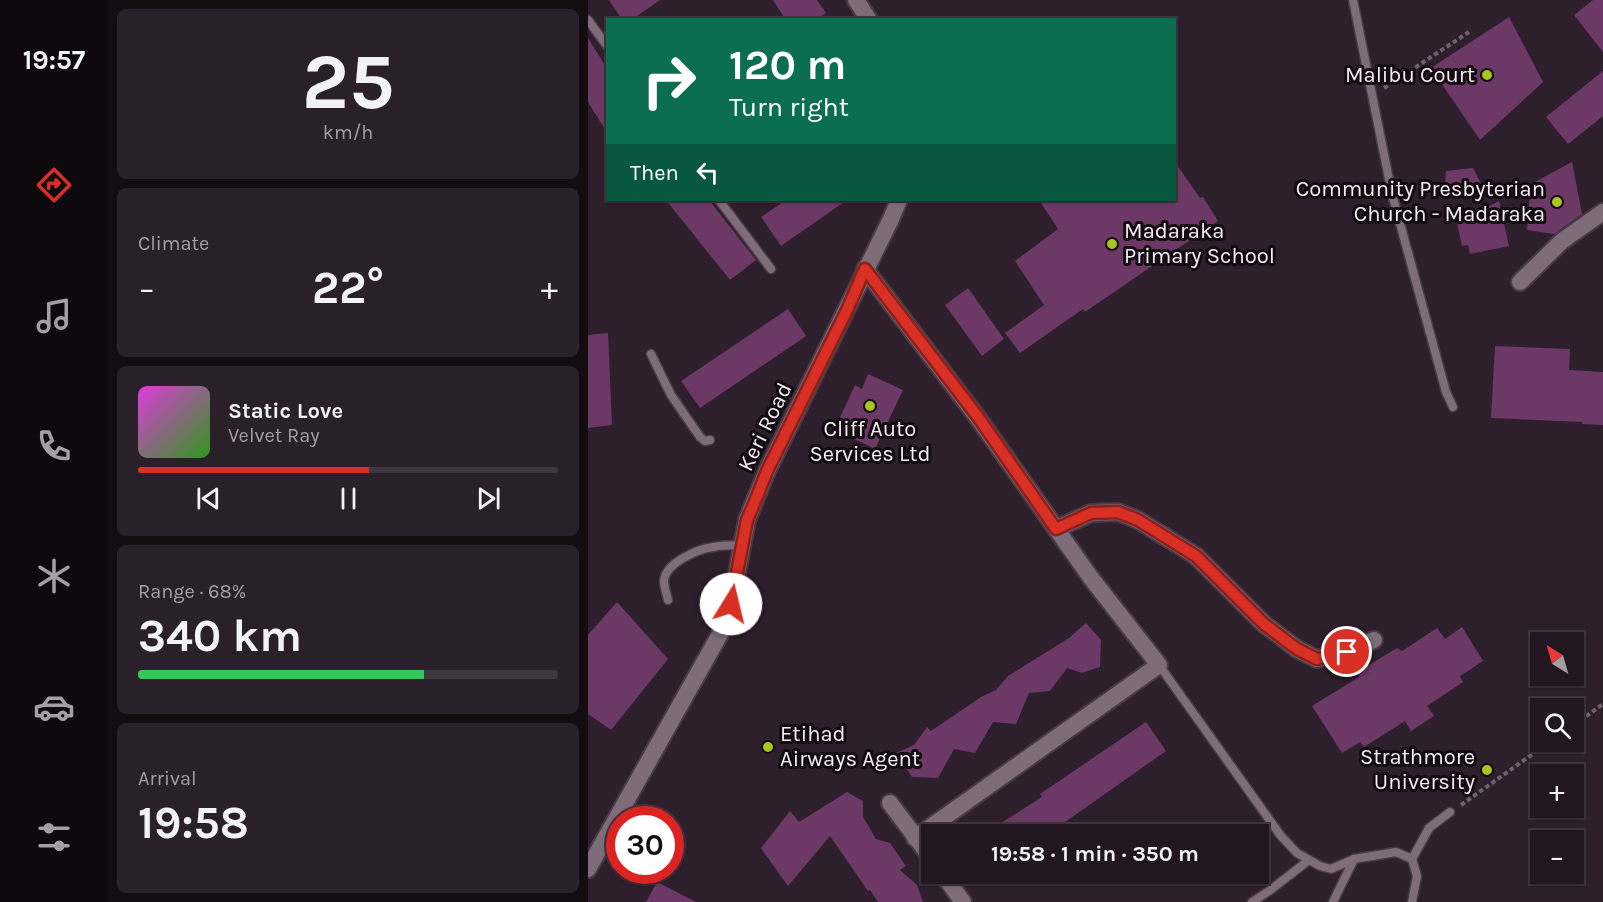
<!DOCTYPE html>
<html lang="en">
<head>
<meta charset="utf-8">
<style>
  :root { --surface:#221721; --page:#2a202a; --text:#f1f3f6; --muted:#a29fa5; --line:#3f363f; --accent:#d93025 }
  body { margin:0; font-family:Karla,sans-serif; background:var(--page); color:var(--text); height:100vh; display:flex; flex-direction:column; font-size:22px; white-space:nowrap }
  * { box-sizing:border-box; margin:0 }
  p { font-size:20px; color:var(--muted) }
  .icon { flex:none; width:33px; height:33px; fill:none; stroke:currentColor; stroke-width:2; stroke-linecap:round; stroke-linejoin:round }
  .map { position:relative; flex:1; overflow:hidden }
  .drawer { display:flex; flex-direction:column; gap:9px; padding:9px; background:#130d12; width:480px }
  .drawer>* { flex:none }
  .hud { position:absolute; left:18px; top:18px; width:570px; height:183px; border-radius:0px; box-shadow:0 2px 4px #0004,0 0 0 2px var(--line); background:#0b6e4f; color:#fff; overflow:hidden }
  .needle { width:39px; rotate:323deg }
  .buttons { position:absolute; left:942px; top:632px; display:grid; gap:12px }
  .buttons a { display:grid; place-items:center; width:54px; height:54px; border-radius:0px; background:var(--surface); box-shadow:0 2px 4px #0004,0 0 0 2px var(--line); font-size:30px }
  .speed { position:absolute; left:18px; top:806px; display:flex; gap:12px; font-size:30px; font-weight:700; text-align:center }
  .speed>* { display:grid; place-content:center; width:78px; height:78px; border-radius:50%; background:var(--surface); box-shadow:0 2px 4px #0004,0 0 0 2px var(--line); line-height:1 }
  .speed .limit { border:9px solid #d22; background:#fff; color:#111 }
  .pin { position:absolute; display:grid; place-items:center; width:51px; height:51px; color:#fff; margin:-26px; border:3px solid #fff; border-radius:50%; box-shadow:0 2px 6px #0007 }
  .me { position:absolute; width:66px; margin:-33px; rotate:9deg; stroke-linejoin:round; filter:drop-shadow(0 0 4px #0008) }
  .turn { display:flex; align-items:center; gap:21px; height:126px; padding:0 24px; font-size:27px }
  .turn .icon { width:78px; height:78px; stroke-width:2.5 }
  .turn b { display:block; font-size:42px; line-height:51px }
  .then { display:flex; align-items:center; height:57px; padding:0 24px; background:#0003; gap:12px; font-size:22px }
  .big { font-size:45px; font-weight:700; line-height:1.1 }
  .drawer .card { flex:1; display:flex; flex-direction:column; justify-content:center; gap:9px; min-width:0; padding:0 21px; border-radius:9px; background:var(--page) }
  .drawer .dial { align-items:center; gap:0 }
  .dial b { font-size:78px; line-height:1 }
  .song { display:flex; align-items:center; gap:18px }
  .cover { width:72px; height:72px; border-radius:9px; background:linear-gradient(135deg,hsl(300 70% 55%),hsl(110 70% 35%)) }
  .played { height:6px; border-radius:3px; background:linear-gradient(90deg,var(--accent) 55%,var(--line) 55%) }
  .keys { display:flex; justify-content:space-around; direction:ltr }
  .heat { display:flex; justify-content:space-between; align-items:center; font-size:33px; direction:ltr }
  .charge { height:9px; border-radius:4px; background:linear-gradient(90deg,#34c759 68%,var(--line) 0) }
  .trip { position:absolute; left:333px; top:824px; width:348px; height:60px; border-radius:0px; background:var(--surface); box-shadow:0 2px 4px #0004,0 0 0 2px var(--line); font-weight:700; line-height:60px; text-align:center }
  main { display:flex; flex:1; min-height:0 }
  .menu { display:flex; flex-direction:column; width:108px; justify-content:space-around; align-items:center; background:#0e090d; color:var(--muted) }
  .menu .icon { width:42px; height:42px }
  .menu .on { color:var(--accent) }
  .menu b { font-size:27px; color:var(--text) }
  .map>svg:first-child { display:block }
</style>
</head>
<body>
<main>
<nav class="menu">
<b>19:57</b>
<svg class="icon on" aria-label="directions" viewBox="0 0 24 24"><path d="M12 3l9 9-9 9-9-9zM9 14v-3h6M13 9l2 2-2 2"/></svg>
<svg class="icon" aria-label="music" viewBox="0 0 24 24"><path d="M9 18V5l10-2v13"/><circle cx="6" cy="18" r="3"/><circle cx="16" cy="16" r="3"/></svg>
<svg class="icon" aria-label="phone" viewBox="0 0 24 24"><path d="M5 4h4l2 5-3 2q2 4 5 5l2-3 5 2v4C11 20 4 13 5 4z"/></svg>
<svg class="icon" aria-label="climate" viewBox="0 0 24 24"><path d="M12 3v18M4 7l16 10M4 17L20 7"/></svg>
<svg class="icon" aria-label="car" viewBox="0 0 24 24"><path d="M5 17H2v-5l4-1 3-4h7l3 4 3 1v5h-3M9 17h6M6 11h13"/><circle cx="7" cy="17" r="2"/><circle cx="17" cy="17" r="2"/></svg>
<svg class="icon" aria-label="filters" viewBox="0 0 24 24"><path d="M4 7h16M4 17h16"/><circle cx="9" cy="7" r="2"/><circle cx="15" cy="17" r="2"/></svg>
</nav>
<section class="drawer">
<div class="card dial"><b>25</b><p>km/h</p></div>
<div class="card"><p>Climate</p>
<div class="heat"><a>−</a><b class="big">22°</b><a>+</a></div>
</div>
<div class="card">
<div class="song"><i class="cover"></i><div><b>Static Love</b><p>Velvet Ray</p></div></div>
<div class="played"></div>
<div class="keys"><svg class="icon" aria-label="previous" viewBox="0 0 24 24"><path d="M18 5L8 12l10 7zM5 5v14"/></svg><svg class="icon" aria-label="pause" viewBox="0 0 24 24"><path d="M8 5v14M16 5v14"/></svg><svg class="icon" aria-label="next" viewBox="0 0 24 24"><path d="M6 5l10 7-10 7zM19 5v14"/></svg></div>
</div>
<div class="card"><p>Range · 68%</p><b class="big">340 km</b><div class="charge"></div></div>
<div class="card"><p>Arrival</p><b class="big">19:58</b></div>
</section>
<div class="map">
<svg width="1015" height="902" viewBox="0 0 1015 902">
  <rect width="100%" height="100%" fill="#2e1f2c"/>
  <!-- building -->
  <g fill="#6c3967">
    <path d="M21,0H72L43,20H34Z"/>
    <path d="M185,0H229L238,13L228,20H198Z"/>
    <path d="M1005,0H1015V52L986,15Z"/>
    <path d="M921,17L955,82L892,140L843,68Z"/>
    <path d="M0,38L20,70V134L0,102Z"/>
    <path d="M1015,71V116L980,144L958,117Z"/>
    <path d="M586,161L612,198L615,197L630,221L497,312L495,309L432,353L417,333L456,305L427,261L470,229L451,200H586Z"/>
    <path d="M984,162L994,214L966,234L939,230L943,184Z"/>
    <path d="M885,168L893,184L857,186L858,171Z"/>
    <path d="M78,200H121L168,260L142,280Z"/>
    <path d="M198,200H259L193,246L173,217Z"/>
    <path d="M911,201L921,246L882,254L880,245L874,246L869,223Z"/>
    <path d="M380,288L416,339L394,356L357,305Z"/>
    <path d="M200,309L218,336L112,408L93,381Z"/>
    <path d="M20,333L24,425L0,428V335Z"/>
    <path d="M907,346L982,349L981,370L1015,372V425L994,424V422L903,418Z"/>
    <path d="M280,374L315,390L287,449L254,433L258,425L250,422L267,385L274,389Z"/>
    <path d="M29,602L80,659L23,730L0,714V635Z"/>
    <path d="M498,623L513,640L512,667L494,673L479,668L462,691L441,693L428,724L405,722L387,753L366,749L350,778L324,777L308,753L326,745L339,727L343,731L393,697L408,690L420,676L481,638Z"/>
    <path d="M874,627L895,661L872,676L875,682L839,706L846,716L823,731L817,721L776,747L772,742L754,753L724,706L771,677V671L809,648L814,651L849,628L857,639Z"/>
    <path d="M558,722L578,751L460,834H396L454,797L452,794Z"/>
    <path d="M259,792L275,801V817L288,839L302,843L318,866L312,870L329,885L335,902H290L282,890L280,891L242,836L200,886L173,848L202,811L211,822Z"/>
    <path d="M69,882L108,902H58Z"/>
  </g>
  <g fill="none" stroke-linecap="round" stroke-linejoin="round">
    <defs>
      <g id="service">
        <path d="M765,0L804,194L858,392L865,407"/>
        <path d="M0,20L20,47"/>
        <path d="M131,200L183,269"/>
        <path d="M63,354L83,395L112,437L117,441L122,440"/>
        <path d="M80,600C79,595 76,587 76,581C77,563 110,549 125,547C134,545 144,545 154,545"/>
        <path d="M571,665L693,836L709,853L732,866L743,869L766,859L808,852L824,859L841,828L862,812"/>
        <path d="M664,902L681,891L721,860"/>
        <path d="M745,902L766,859"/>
        <path d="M824,902L829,876L824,859"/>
      </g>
      <g id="minor">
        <path d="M268,0L281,20"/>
        <path d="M277,269L390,418L503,578L571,665L327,838"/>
        <path d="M932,282L974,241L1015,212"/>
        <path d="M468,529L503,513L530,512L550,520L608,556L676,624L709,649L729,659L759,652L786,640"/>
        <path d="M302,803L344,859"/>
        <path d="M0,869L136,627L143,604L159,520L179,471L303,219L311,200"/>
        <path d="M354,873L375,902"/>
      </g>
    </defs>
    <!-- service casing -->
    <use href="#service" stroke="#483b46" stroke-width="11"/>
    <!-- minor casing -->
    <use href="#minor" stroke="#483b46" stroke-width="20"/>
    <!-- path -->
    <g stroke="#6f616d" stroke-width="4" stroke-dasharray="4.5 3" stroke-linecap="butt">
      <path d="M796,88L881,32"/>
      <path d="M986,725L1015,704"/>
      <path d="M873,805L963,741"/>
    </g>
    <!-- service -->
    <use href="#service" stroke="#7e6c7b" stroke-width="8"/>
    <!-- minor -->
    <use href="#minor" stroke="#7e6c7b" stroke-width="16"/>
  </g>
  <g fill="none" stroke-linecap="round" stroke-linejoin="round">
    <defs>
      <path id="route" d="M143,604L159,520L166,504L179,471L259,310L277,269L390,417L468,529L503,513L530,512L550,520L608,556L676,624L709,649L729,659L759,652"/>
    </defs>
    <!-- route casing -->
    <use href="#route" stroke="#8d1f18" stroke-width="15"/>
    <!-- route -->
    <use href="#route" stroke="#d93025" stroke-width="10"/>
  </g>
  <!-- markers -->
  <g fill="#a7c71e" stroke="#120c11" stroke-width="2">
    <circle cx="899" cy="75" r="6"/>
    <circle cx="969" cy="202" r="6"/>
    <circle cx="524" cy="244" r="6"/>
    <circle cx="282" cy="406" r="6"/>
    <circle cx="180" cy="747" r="6"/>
    <circle cx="899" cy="770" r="6"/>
  </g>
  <g text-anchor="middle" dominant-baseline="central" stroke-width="6" stroke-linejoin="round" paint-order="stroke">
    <!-- poi labels -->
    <g font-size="22" fill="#f7ecf5" stroke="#120c11" text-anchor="end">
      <text x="887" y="75">Malibu Court</text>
      <text x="957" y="189">Community Presbyterian<tspan x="957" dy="25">Church - Madaraka</tspan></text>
      <text x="536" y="231" text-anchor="start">Madaraka<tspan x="536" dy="25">Primary School</tspan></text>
      <text x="282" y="429" text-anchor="middle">Cliff Auto<tspan x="282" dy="25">Services Ltd</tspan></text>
      <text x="192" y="734" text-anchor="start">Etihad<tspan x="192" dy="25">Airways Agent</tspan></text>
      <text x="887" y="757">Strathmore<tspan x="887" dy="25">University</tspan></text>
    </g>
    <!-- street labels -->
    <g font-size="22" fill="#f7ecf5" stroke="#120c11">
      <text transform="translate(177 427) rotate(-64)">Keri Road</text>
    </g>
  </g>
</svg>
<div class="buttons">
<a><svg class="needle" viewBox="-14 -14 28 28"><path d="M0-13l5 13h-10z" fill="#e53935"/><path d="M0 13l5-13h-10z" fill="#a29fa5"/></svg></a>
<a><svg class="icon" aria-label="search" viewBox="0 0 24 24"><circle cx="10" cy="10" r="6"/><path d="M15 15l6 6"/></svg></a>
<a>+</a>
<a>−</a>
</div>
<div class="speed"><div class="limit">30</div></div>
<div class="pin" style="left:759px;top:652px;background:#d93025"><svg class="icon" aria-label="arrive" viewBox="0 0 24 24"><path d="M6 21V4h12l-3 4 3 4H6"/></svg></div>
<svg class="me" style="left:143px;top:604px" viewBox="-20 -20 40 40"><circle r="19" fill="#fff"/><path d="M0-13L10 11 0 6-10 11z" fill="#d93025"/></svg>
<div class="trip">19:58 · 1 min · 350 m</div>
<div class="hud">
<div class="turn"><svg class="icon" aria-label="right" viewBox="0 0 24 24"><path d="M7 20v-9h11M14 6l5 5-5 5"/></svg><div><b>120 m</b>Turn right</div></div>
<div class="then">Then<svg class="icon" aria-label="left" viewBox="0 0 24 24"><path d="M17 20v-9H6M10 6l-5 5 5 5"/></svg></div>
</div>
</div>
</main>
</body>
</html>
